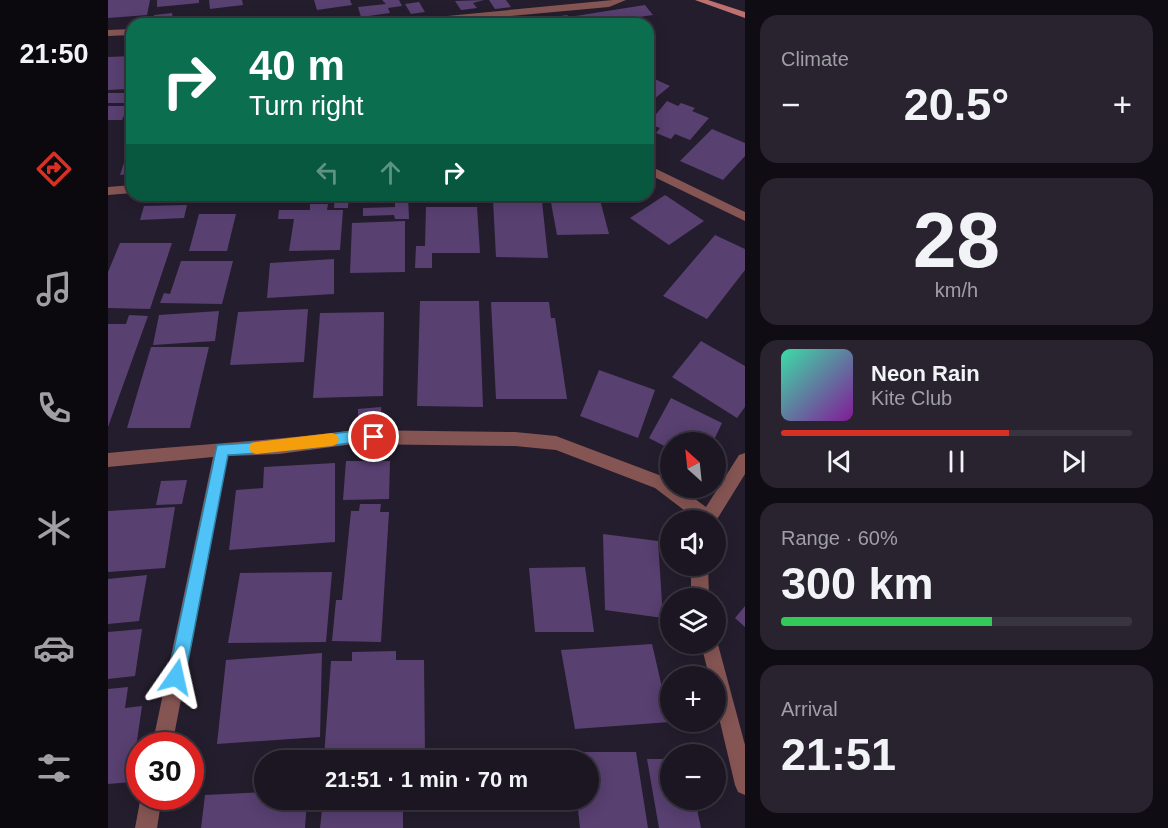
<!DOCTYPE html>
<html lang="en">
<head>
<meta charset="utf-8">
<style>
  :root { --surface:#1b1622; --page:#28232f; --text:#f1f3f6; --muted:#a09fa5; --line:#393540; --accent:#d93025 }
  body { margin:0; font-family:Helvetica,sans-serif; background:var(--page); color:var(--text); height:100vh; display:flex; flex-direction:column; font-size:22px; white-space:nowrap }
  * { box-sizing:border-box; margin:0 }
  p { font-size:20px; color:var(--muted) }
  .icon { flex:none; width:33px; height:33px; fill:none; stroke:currentColor; stroke-width:2; stroke-linecap:round; stroke-linejoin:round }
  .map { position:relative; flex:1; overflow:hidden }
  .drawer { display:flex; flex-direction:column; gap:15px; padding:15px; background:#0f0c13; width:423px }
  .drawer>* { flex:none }
  .top-card { position:absolute; left:18px; top:18px; width:528px; height:183px; border-radius:18px; box-shadow:0 3px 15px #0003,0 0 0 2px var(--line); background:#0b6e4f; color:#fff; overflow:hidden }
  .needle { width:39px; rotate:333deg }
  .controls { position:absolute; left:552px; top:432px; display:grid; gap:12px }
  .controls a { display:grid; place-items:center; width:66px; height:66px; border-radius:50%; background:var(--surface); box-shadow:0 3px 15px #0003,0 0 0 2px var(--line); font-size:30px }
  .speed { position:absolute; left:18px; top:732px; display:flex; gap:12px; font-size:30px; font-weight:700; text-align:center }
  .speed>* { display:grid; place-content:center; width:78px; height:78px; border-radius:50%; background:var(--surface); box-shadow:0 3px 15px #0003,0 0 0 2px var(--line); line-height:1 }
  .speed .limit { border:9px solid #d22; background:#fff; color:#111 }
  .pin { position:absolute; display:grid; place-items:center; width:51px; height:51px; color:#fff; margin:-26px; border:3px solid #fff; border-radius:50%; box-shadow:0 2px 6px #0007 }
  .me { position:absolute; width:66px; margin:-33px; rotate:11deg; stroke-linejoin:round; filter:drop-shadow(0 0 4px #0008) }
  .turn { display:flex; align-items:center; gap:21px; height:126px; padding:0 24px; font-size:27px }
  .turn .icon { width:78px; height:78px; stroke-width:2.5 }
  .turn b { display:block; font-size:42px; line-height:51px }
  .lanes { display:flex; align-items:center; height:57px; padding:0 24px; background:#0003; justify-content:center; gap:30px; direction:ltr }
  .lanes .off { opacity:.35 }
  .big { font-size:45px; font-weight:600; line-height:1.1 }
  .drawer .widget { flex:1; display:flex; flex-direction:column; justify-content:center; gap:9px; min-width:0; padding:0 21px; border-radius:18px; background:var(--page) }
  .drawer .dial { align-items:center; gap:0 }
  .dial b { font-size:78px; line-height:1 }
  .song { display:flex; align-items:center; gap:18px }
  .cover { width:72px; height:72px; border-radius:9px; background:linear-gradient(135deg,hsl(160 70% 55%),hsl(290 70% 35%)) }
  .played { height:6px; border-radius:3px; background:linear-gradient(90deg,var(--accent) 65%,var(--line) 65%) }
  .keys { display:flex; justify-content:space-around; direction:ltr }
  .heat { display:flex; justify-content:space-between; align-items:center; font-size:33px; direction:ltr }
  .charge { height:9px; border-radius:4px; background:linear-gradient(90deg,#34c759 60%,var(--line) 0) }
  .trip { position:absolute; left:146px; top:750px; width:345px; height:60px; border-radius:30px; background:var(--surface); box-shadow:0 3px 15px #0003,0 0 0 2px var(--line); font-weight:600; line-height:60px; text-align:center }
  main { display:flex; flex:1; min-height:0 }
  .tabs { display:flex; flex-direction:column; width:108px; justify-content:space-around; align-items:center; background:#0b090e; color:var(--muted) }
  .tabs .icon { width:42px; height:42px }
  .tabs .active { color:var(--accent) }
  .tabs b { font-size:27px; color:var(--text) }
  .map>svg:first-child { display:block }
</style>
</head>
<body>
<main>
<nav class="tabs">
<b>21:50</b>
<svg class="icon active" aria-label="directions" viewBox="0 0 24 24"><path d="M12 3l9 9-9 9-9-9zM9 14v-3h6M13 9l2 2-2 2"/></svg>
<svg class="icon" aria-label="music" viewBox="0 0 24 24"><path d="M9 18V5l10-2v13"/><circle cx="6" cy="18" r="3"/><circle cx="16" cy="16" r="3"/></svg>
<svg class="icon" aria-label="phone" viewBox="0 0 24 24"><path d="M5 4h4l2 5-3 2q2 4 5 5l2-3 5 2v4C11 20 4 13 5 4z"/></svg>
<svg class="icon" aria-label="climate" viewBox="0 0 24 24"><path d="M12 3v18M4 7l16 10M4 17L20 7"/></svg>
<svg class="icon" aria-label="car" viewBox="0 0 24 24"><path d="M5 17H2v-5l4-1 3-4h7l3 4 3 1v5h-3M9 17h6M6 11h13"/><circle cx="7" cy="17" r="2"/><circle cx="17" cy="17" r="2"/></svg>
<svg class="icon" aria-label="filters" viewBox="0 0 24 24"><path d="M4 7h16M4 17h16"/><circle cx="9" cy="7" r="2"/><circle cx="15" cy="17" r="2"/></svg>
</nav>
<div class="map">
<svg width="637" height="828" viewBox="0 0 637 828">
  <rect width="100%" height="100%" fill="#241d2d"/>
  <!-- building -->
  <g fill="#584071">
    <path d="M0,0H42L39,15L0,18Z"/>
    <path d="M49,0H91V3L49,7Z"/>
    <path d="M101,0H134L135,5L102,9Z"/>
    <path d="M206,0H242L244,5L209,10Z"/>
    <path d="M274,0H291L294,6L280,8L282,13L253,17L250,7L278,4Z"/>
    <path d="M376,0L365,3L369,8L353,10L347,1Z"/>
    <path d="M381,0H398L403,7L387,9Z"/>
    <path d="M311,2L317,12L303,14L297,4Z"/>
    <path d="M537,5L545,15L482,24H437L433,19L459,15L461,17Z"/>
    <path d="M64,13L65,20L46,22V15Z"/>
    <path d="M24,56V75L20,89L0,90V57Z"/>
    <path d="M540,76L562,86L540,104Z"/>
    <rect x="0" y="93" width="24" height="10"/>
    <path d="M559,101L570,106L573,103L587,108L584,111L601,118L582,140L567,134L563,139L548,133L552,128L540,124Z"/>
    <path d="M0,106H20L14,120H0Z"/>
    <path d="M604,129L637,143V156L615,180L572,161Z"/>
    <path d="M24,138V174L12,175Z"/>
    <path d="M227,195H241L240,208H226Z"/>
    <path d="M287,195H300L301,219H287L286,215L255,216V208L287,207Z"/>
    <path d="M557,195L596,221L561,245L522,218Z"/>
    <path d="M491,196L501,234L449,235L442,197Z"/>
    <path d="M385,200L434,201L440,258L388,257Z"/>
    <path d="M202,204H220L219,210H235L232,250L181,251L186,219H170L171,210H202Z"/>
    <path d="M79,205L76,218L32,220L36,206Z"/>
    <path d="M318,207H369L372,253H324V268H307L308,246H317Z"/>
    <path d="M91,214H128L119,251H81Z"/>
    <path d="M297,221V272L242,273L244,223Z"/>
    <path d="M607,235L637,249V270L599,319L555,296Z"/>
    <path d="M12,243H64L42,309L0,308V272Z"/>
    <path d="M226,259V294L159,298L162,263Z"/>
    <path d="M73,261H125L114,304L52,303L56,293L62,294Z"/>
    <path d="M312,301H371L375,407L309,406Z"/>
    <path d="M383,302H441L443,318H447L459,399H388Z"/>
    <path d="M200,309L196,362L122,365L130,312Z"/>
    <path d="M111,311L107,341L45,345L51,315Z"/>
    <path d="M276,312L275,396L205,398L212,313Z"/>
    <path d="M21,315L40,316L0,427V324H18Z"/>
    <path d="M593,341L637,366V407L629,418L564,377Z"/>
    <path d="M43,347H101L82,428H19Z"/>
    <path d="M491,370L547,390L530,438L472,416Z"/>
    <path d="M563,398L614,423L605,442H562V449L541,438Z"/>
    <path d="M273,407L274,424L250,426V409Z"/>
    <path d="M238,461H282L281,499L235,500Z"/>
    <path d="M227,463V542L121,550L128,490L155,488L156,467Z"/>
    <path d="M79,480L74,504L48,505L53,481Z"/>
    <path d="M252,504H273L272,512H281L273,642L224,641L228,600H234L243,511H251Z"/>
    <path d="M67,507L57,568L0,572V511Z"/>
    <path d="M495,534L550,541L555,618L497,610Z"/>
    <path d="M477,567L486,632H427L421,568Z"/>
    <path d="M224,572L218,642L120,643L132,573Z"/>
    <path d="M39,575L31,621L0,624V579Z"/>
    <path d="M637,606V627L627,618Z"/>
    <path d="M34,629L27,676L0,679V632Z"/>
    <path d="M544,644L562,722L467,729L453,650Z"/>
    <path d="M288,651V660H316L317,755L216,757L223,661H244V652Z"/>
    <path d="M214,653L212,737L109,744L118,660Z"/>
    <path d="M20,687L17,708L34,706L23,782L0,784V689Z"/>
    <path d="M464,752H528L540,828H472L469,800H480V760H464Z"/>
    <path d="M539,759H562V800H587L593,828H551Z"/>
    <path d="M156,792V800H199L197,828H93L97,795Z"/>
    <path d="M215,800H295V828H212Z"/>
  </g>
  <g fill="none" stroke-linecap="round" stroke-linejoin="round">
    <!-- minor -->
    <g fill="#855553" fill-rule="evenodd">
      <path d="M505,0H518L501,7L316,24H282L287,21Z"/>
      <path d="M24,29V35L0,36V30Z"/>
      <path d="M540,165L637,212V221L540,174Z"/>
      <path d="M24,185V193L0,195V187Z"/>
      <path d="M246,430L407,432L448,436L559,478L562,481V488H572L598,507L631,455L637,453V474L608,521L589,520L547,488L448,450L407,446L246,444L171,454L120,456L64,746H44L105,457L0,467V453C82,445 164,441 246,430Z"/>
      <path d="M583,566H600L601,598H583Z"/>
      <path d="M608,637L637,745V795L630,792L627,785L608,705V676H601L593,644H608Z"/>
      <path d="M33,796H54L49,828H27Z"/>
    </g>
    <!-- secondary -->
    <path fill="#be726f" fill-rule="evenodd" d="M587,0H600L637,12V18Z"/>
  </g>
  <!-- route -->
  <path fill="#4fc3f7" stroke="#337fa1" stroke-width="1.5" d="M246,431L271,432L273,437L271,441C262,444 253,442 243,443C202,448 162,453 120,455L77,677L74,683L68,686L62,683L60,677L109,445L171,441Z"/>
  <!-- slow -->
  <path fill="#f59e0b" d="M224,433L229,435L231,440L229,444L224,446L148,454L143,452L141,448L143,443L148,442Z"/>
</svg>
<div class="controls">
<a><svg class="needle" viewBox="-14 -14 28 28"><path d="M0-13l5 13h-10z" fill="#e53935"/><path d="M0 13l5-13h-10z" fill="#a09fa5"/></svg></a>
<a><svg class="icon" aria-label="sound" viewBox="0 0 24 24"><path d="M4 9h4l5-4v14l-5-4H4zM17 9q2 3 0 6"/></svg></a>
<a><svg class="icon" aria-label="layers" viewBox="0 0 24 24"><path d="M12 4l9 5-9 5-9-5zM3 14l9 5 9-5"/></svg></a>
<a>+</a>
<a>−</a>
</div>
<div class="speed"><div class="limit">30</div></div>
<div class="pin" style="left:266px;top:437px;background:#d93025"><svg class="icon" aria-label="arrive" viewBox="0 0 24 24"><path d="M6 21V4h12l-3 4 3 4H6"/></svg></div>
<svg class="me" style="left:68px;top:677px" viewBox="-20 -20 40 40"><path d="M0-17L14 15 0 8-14 15z" fill="#4fc3f7" stroke="#fff" stroke-width="4"/></svg>
<div class="trip">21:51 · 1 min · 70 m</div>
<div class="top-card">
<div class="turn"><svg class="icon" aria-label="right" viewBox="0 0 24 24"><path d="M7 20v-9h11M14 6l5 5-5 5"/></svg><div><b>40 m</b>Turn right</div></div>
<div class="lanes"><svg class="icon off" aria-label="left" viewBox="0 0 24 24"><path d="M17 20v-9H6M10 6l-5 5 5 5"/></svg><svg class="icon off" aria-label="ahead" viewBox="0 0 24 24"><path d="M12 20V5M6 11l6-6 6 6"/></svg><svg class="icon" aria-label="right" viewBox="0 0 24 24"><path d="M7 20v-9h11M14 6l5 5-5 5"/></svg></div>
</div>
</div>
<section class="drawer">
<div class="widget"><p>Climate</p>
<div class="heat"><a>−</a><b class="big">20.5°</b><a>+</a></div>
</div>
<div class="widget dial"><b>28</b><p>km/h</p></div>
<div class="widget">
<div class="song"><i class="cover"></i><div><b>Neon Rain</b><p>Kite Club</p></div></div>
<div class="played"></div>
<div class="keys"><svg class="icon" aria-label="previous" viewBox="0 0 24 24"><path d="M18 5L8 12l10 7zM5 5v14"/></svg><svg class="icon" aria-label="pause" viewBox="0 0 24 24"><path d="M8 5v14M16 5v14"/></svg><svg class="icon" aria-label="next" viewBox="0 0 24 24"><path d="M6 5l10 7-10 7zM19 5v14"/></svg></div>
</div>
<div class="widget"><p>Range · 60%</p><b class="big">300 km</b><div class="charge"></div></div>
<div class="widget"><p>Arrival</p><b class="big">21:51</b></div>
</section>
</main>
</body>
</html>
